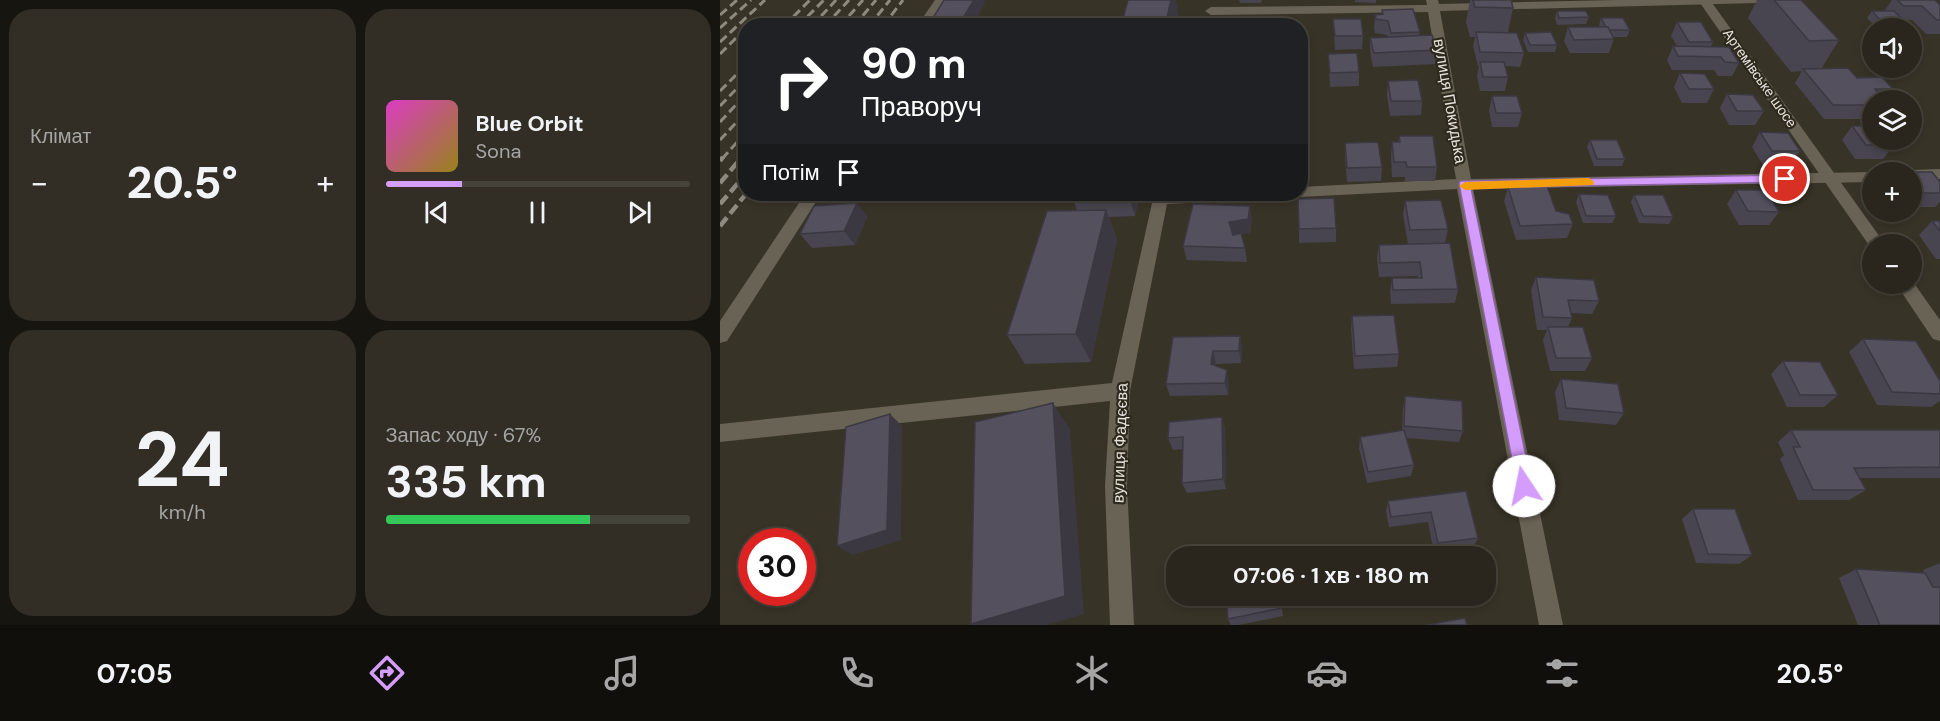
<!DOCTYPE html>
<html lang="uk">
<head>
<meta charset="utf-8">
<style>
  :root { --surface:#2a261d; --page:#322e26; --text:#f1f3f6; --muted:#a5a5a4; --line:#46433b; --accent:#d49cfb }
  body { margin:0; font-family:"DM Sans",sans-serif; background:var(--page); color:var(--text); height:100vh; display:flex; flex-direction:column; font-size:22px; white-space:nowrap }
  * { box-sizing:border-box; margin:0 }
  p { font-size:20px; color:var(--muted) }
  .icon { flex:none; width:33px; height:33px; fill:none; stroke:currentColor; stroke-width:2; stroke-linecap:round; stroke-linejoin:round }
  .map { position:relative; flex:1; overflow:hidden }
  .drawer { display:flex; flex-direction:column; gap:9px; padding:9px; background:#171510; width:720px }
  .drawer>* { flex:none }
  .banner { position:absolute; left:18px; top:18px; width:570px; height:183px; border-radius:24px; box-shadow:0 3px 9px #0003,0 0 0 2px var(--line); background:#202124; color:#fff; overflow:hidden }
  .fabs { position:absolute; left:1142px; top:18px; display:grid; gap:12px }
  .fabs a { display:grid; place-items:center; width:60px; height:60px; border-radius:50%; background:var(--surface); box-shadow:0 3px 9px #0003,0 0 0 2px var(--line); font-size:30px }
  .speed { position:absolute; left:18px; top:528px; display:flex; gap:12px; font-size:30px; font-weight:700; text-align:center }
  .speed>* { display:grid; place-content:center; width:78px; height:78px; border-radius:50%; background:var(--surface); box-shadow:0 3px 9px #0003,0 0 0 2px var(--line); line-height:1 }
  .speed .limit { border:9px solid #d22; background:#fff; color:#111 }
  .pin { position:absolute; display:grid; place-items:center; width:51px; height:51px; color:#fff; margin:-26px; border:3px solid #fff; border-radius:50%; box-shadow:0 2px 6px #0007 }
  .me { position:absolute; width:66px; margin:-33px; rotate:349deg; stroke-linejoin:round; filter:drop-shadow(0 0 4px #0008) }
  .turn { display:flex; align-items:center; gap:21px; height:126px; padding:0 24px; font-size:27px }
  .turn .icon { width:78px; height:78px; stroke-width:2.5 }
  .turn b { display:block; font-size:42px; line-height:51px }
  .then { display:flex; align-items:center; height:57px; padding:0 24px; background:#0003; gap:12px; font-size:22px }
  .big { font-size:45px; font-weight:700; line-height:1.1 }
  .drawer .tile { flex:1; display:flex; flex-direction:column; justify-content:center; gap:9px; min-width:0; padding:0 21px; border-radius:24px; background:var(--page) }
  .drawer .dial { align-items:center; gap:0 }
  .dial b { font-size:78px; line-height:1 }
  .song { display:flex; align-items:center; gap:18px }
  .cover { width:72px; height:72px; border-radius:9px; background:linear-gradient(135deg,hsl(310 70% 55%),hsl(50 70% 35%)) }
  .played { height:6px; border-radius:3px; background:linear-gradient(90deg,var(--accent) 25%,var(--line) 25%) }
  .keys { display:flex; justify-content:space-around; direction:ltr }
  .heat { display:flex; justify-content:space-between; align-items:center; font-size:33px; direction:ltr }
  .charge { height:9px; border-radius:4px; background:linear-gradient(90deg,#34c759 67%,var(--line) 0) }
  .drawer .tiles { flex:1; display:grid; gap:9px; grid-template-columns:repeat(2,1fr) }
  .trip { position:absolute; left:446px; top:546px; width:330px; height:60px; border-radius:24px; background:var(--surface); box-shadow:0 3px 9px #0003,0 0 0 2px var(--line); font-weight:700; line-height:60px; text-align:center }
  .tabs { display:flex; height:96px; justify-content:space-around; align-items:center; background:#110f0c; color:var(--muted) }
  .tabs .icon { width:42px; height:42px }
  .tabs .on { color:var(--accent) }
  .tabs b { font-size:27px; color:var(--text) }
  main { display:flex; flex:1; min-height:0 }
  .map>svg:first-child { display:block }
</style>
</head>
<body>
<main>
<section class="drawer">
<div class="tiles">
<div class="tile"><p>Клімат</p>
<div class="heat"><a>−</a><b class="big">20.5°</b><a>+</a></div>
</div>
<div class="tile">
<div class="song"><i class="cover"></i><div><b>Blue Orbit</b><p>Sona</p></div></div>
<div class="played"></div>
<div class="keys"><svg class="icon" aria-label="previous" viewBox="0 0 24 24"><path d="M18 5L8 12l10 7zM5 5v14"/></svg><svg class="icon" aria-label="pause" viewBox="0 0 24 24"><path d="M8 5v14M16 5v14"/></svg><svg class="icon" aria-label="next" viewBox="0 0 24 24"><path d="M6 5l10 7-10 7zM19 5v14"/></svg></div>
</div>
<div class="tile dial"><b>24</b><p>km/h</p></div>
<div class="tile"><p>Запас ходу · 67%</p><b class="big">335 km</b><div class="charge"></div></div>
</div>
</section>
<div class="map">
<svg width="1220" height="625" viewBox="0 0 1220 625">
  <rect width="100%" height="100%" fill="#383327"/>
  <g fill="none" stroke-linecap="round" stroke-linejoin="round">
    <!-- street -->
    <g fill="#696355" fill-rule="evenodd">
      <path d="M215,0H227L209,26H197Z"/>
      <path d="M706,0H718L719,4L897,0H1043L1037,3L720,11L751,179L1152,172H1154H1152V182L753,189L843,625H819L737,189L580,197L573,194H580V187L736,179L708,12L491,15L485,11L491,7L707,5Z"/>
      <path d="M1220,169V179L1191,180V172H1185L1191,170Z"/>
      <path d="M85,194H101L7,341L0,343V321Z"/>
      <path d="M434,194H558L555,198L550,199L447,204L410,391L407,486L414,625H390L385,486L390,401L0,442V424L392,383Z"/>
    </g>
    <!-- secondary -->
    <g fill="#696355" fill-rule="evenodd">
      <path d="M978,0H990L1165,244H1152L1151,248Z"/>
      <path d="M1191,279L1220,320V341L1213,339L1176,284H1191Z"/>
    </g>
    <!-- rail-far1 -->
    <g stroke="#8e8a80" stroke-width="3" stroke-dasharray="9 4.5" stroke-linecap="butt">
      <path d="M0,15L17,0"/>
      <path d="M64,26L90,0"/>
      <path d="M78,26L104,0"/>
      <path d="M92,26L116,0"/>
      <path d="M105,26L129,0"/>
      <path d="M120,26L143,0"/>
      <path d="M134,26L156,0"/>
      <path d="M149,26L170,0"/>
      <path d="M163,26L183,0"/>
      <path d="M0,28L31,0"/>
      <path d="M0,42L45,0"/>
      <path d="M0,54L17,37"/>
      <path d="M0,91L26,65"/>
      <path d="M0,106L26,79"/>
      <path d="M0,122L26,94"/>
      <path d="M0,140L26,112"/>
      <path d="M2,159L26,132"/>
      <path d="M21,159L26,153"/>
    </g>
    <!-- rail -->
    <g stroke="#8e8a80" stroke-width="4.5" stroke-dasharray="11 5" stroke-linecap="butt">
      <path d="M0,161L3,157"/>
      <path d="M0,183L22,157"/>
      <path d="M0,204L26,174"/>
      <path d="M0,226L26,194"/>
    </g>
  </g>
  <!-- wall -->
  <g fill="#484550">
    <path d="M519,0H542L541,3H520Z"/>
    <path d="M635,0H656V3L635,2Z"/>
    <path d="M750,0H791L793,8L788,32L804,53L800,67L785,66L788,77L785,91H760L757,76L759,66H758L753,46L755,37H750L746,22Z"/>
    <path d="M1037,0H1081L1119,40L1101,69L1137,78L1173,89L1165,100H1152V119H1104L1075,83L1082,71L1071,72L1028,18Z"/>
    <path d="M1172,0H1215L1220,5V34H1206L1192,20H1182L1186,23L1182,28H1157L1147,18L1152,11H1166L1165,10Z"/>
    <path d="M662,10L700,32L699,35L717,50L715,64L653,67L650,51V38L667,37V35L655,33L654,28L655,15L662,14Z"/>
    <path d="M837,11L869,17L866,24L837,25L835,18Z"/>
    <path d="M881,18L910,30L907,37H893L894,39L889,53H850L844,41L848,27H880L879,25Z"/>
    <path d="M613,19L643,36L642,49L615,50Z"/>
    <path d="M957,22L993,42L991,46L1019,63L1012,76H998L994,70H952L947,60L953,46H957L951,36Z"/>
    <path d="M805,33L837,45L835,52H808L803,40Z"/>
    <path d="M608,54L639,72V86L610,87Z"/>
    <path d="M960,73L994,89L987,103H962L954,87Z"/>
    <path d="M668,81L702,101L701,115L670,116L667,95Z"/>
    <path d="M1007,94L1044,111L1035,125H1009L1000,108Z"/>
    <path d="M772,96L802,113L798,127H772L769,110Z"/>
    <path d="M1132,126L1174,145L1163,159H1135L1122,140Z"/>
    <path d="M1040,132L1080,151L1070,165H1043L1032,147Z"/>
    <path d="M679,136L717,167L715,181H685V177H672L671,157L672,142H678Z"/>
    <path d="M870,140L905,159L902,166H874L867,147Z"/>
    <path d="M625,143L662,167L661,181L627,182L625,157Z"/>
    <path d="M1191,172L1220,182V202L1215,207H1191Z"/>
    <path d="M788,187L836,211L853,224L847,238L796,240L784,201Z"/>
    <path d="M1016,190L1059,212L1049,225H1019L1007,204Z"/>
    <path d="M351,194H420L415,216L389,217L397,240L371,362L305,364L287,335L357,210Z"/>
    <path d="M859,194L896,216L892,223H863L856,202Z"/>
    <path d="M914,195L953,217L949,224L919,223L911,202Z"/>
    <path d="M685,201L728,229L725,243L738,289L735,303L671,304L670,292L672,278H698V276L659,277L657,258L659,245L688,244L683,215Z"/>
    <path d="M137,203L147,217L135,245L92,248L80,234Z"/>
    <path d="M532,220L530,233L521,234L525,248L527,262L467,260L463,246Z"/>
    <path d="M1212,221H1220V259H1216L1199,235Z"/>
    <path d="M616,228V242L579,243V229Z"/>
    <path d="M816,277L879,301L872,314L851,313L852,318L848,327L872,358L865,371H830L823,340L827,330H817L811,290Z"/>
    <path d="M632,316L679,354L677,367L634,369L631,329Z"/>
    <path d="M520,336L522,349L521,363L496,364L495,366L509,383L508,395L450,396L446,384L453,337Z"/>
    <path d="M1143,339L1220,381V401L1211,407L1157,405L1129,352Z"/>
    <path d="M1063,361L1118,395L1104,407H1067L1051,374Z"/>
    <path d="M841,379L904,413L896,425L839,420L835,392Z"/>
    <path d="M685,396L743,431L739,442L686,438L694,465L691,476L647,483L639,448L640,437L682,430L683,408Z"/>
    <path d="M502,417L505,429L506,489L467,493L462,483L463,449L453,450L448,438Z"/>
    <path d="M1071,430H1220V478H1140L1146,490L1129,500H1078L1060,459L1064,455L1058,442Z"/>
    <path d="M746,491L758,538L753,548L714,553L708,522L669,527L666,511L668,501Z"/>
    <path d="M973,509L1032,555L1019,564L976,563L962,519Z"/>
    <path d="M1220,563V625H1138L1119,578L1136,569L1204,573L1203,570Z"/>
    <path d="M560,596L563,616L518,625H511L508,619Z"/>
    <path d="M631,596H707L704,601L631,605Z"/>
  </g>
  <!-- shaded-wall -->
  <g fill="#3b3841">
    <path d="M254,0H264L265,3L253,26H238Z"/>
    <path d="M451,0H456L459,16L457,26H445Z"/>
    <path d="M408,194H420L415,216Z"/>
    <path d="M137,203L147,217L135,245L124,231Z"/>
    <path d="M530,206L532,220L530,233L512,236L509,222Z"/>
    <path d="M386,210L397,240L371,362L356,334Z"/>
    <path d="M520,336L522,349L521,363L519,351Z"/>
    <path d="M493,351L496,364L494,377L491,364Z"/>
    <path d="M507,370L509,383L508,395L505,383Z"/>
    <path d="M333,403L350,429L364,614L327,625H252L251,624Z"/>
    <path d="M170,414L182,426L181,540L133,555L117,546Z"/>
    <path d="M502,417L505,429L506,489L503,479Z"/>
  </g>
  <!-- building -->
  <g fill="#54505d" stroke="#3b3841" stroke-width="1.5">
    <path d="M224,0H254L238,26H208Z"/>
    <path d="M408,0H451L445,26H401Z"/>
    <path d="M753,0H791L793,8L755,7Z"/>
    <path d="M1054,0H1081L1119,40L1089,41Z"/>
    <path d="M1177,0H1215L1220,5V20H1217L1202,6H1184Z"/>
    <path d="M693,9L700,32L671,33L668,21L656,19L655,15L663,14L662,10Z"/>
    <path d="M837,11H866L869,17L839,18Z"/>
    <path d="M1152,11H1174L1186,23H1163Z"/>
    <path d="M881,18H903L910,30H889L888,27H886Z"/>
    <path d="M613,19H641L643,36H615Z"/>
    <path d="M540,20V26H512L513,21Z"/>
    <path d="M957,22H981L993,42H969Z"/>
    <path d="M848,27H888L894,39L854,40Z"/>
    <path d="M756,32L797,33L804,53L760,52Z"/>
    <path d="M831,32L837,45H810L805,33Z"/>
    <path d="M712,35L717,50L654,53L650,38Z"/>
    <path d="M953,46L1009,47L1019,63L1005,62L1001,57L958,56Z"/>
    <path d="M637,53L639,72L610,73L608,54Z"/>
    <path d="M760,62H784L788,77H763Z"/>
    <path d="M1128,68L1137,78L1162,77L1173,89H1155L1165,100H1152V105H1113L1083,69Z"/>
    <path d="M960,73L985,74L994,89H969Z"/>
    <path d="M698,80L702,101H671L668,81Z"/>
    <path d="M1007,94L1033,95L1044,111H1017Z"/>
    <path d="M772,96H797L802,113H776Z"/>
    <path d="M1132,126H1152V140H1170L1174,145H1146Z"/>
    <path d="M1040,132L1068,133L1080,151H1052Z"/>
    <path d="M679,136H713L717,167H687L686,162H674L672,142H680Z"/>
    <path d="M870,140H897L905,159H877Z"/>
    <path d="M658,142L662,167L627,168L625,143Z"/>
    <path d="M1183,172H1212L1220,182V193H1199L1191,183V172Z"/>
    <path d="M827,186L836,211L849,214L853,224L800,226L788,187Z"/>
    <path d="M1016,190H1046L1059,212L1028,211Z"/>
    <path d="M859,194L888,195L896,216H866Z"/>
    <path d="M914,195H943L953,217L923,216Z"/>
    <path d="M614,198L616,228L579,229L578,199Z"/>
    <path d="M721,200L728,229L690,230L685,201Z"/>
    <path d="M137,203L124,231L80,234L94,206Z"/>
    <path d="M473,204L530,206L528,219L509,222L513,235L521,233L525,248L463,246Z"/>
    <path d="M386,210L356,334L287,335L327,211Z"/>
    <path d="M1212,221H1220V231Z"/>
    <path d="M730,243L738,289L673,290L672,278H702L700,262L660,263L659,245Z"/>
    <path d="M816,277L874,280L879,301L848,300L852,318L823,317Z"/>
    <path d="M674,315L679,354L635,356L632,316Z"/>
    <path d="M828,327H863L872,358H836Z"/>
    <path d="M520,336L519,351H493L491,364L507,370L505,383L446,384L453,337Z"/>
    <path d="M1143,339L1196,341L1220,381V394L1172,392Z"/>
    <path d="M1063,361L1100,362L1118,395H1080Z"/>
    <path d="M841,379L898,384L904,413L846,408Z"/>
    <path d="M685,396L742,401L743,431L684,426Z"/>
    <path d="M333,403L345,596L251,624L255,422Z"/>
    <path d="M170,414L167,530L117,546L126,427Z"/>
    <path d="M502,417L503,479L462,483L463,437L448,438L449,422Z"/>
    <path d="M684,430L694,465L648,472L640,437Z"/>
    <path d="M1071,430H1220V467L1134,468L1146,490H1093L1073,447H1080Z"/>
    <path d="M746,491L758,538L718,543L711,512L671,517L668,501Z"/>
    <path d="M973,509H1015L1032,555L988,554Z"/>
    <path d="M1136,569L1205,573L1213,587H1220V625H1160Z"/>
    <path d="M506,596H560L562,608L508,619Z"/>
    <path d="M632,596H654L632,597Z"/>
    <path d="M745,618L747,625H707Z"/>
  </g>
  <!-- route -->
  <path fill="#d49cfb" stroke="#8a65a3" stroke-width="1.5" d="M1065,175L1069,176V182L751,188L812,486L810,491L804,494L798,491L739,184L740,181Z"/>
  <!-- slow -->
  <path fill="#f59e0b" d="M869,178L874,182L873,185L745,190L739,186L745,182Z"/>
  <g text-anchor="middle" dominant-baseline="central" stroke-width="4.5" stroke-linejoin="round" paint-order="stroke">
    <!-- far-street labels -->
    <g font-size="14" fill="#e7e3dc" stroke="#2e291d">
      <text transform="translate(1040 78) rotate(55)">Артемівське шосе</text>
    </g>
    <!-- street labels -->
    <g font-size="16" fill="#e7e3dc" stroke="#2e291d">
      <text transform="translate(730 101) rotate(80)">вулиця Покидька</text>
      <text transform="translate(400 443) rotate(-88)">вулиця Фадєєва</text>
    </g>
  </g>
</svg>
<div class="fabs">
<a><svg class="icon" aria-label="sound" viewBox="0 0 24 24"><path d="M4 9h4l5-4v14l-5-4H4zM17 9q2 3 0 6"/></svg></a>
<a><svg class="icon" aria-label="layers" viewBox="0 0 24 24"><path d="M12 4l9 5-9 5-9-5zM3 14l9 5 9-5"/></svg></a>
<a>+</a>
<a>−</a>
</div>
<div class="speed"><div class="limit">30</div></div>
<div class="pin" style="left:1065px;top:179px;background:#d93025"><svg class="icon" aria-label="arrive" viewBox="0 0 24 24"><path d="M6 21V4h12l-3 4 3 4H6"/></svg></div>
<svg class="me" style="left:804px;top:486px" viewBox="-20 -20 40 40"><circle r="19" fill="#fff"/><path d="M0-13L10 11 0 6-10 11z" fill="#d49cfb"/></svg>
<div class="trip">07:06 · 1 хв · 180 m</div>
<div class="banner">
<div class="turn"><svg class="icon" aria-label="right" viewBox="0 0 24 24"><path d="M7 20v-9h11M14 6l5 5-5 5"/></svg><div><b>90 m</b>Праворуч</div></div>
<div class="then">Потім<svg class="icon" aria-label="arrive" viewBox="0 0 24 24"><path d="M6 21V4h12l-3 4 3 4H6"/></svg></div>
</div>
</div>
</main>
<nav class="tabs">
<b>07:05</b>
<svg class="icon on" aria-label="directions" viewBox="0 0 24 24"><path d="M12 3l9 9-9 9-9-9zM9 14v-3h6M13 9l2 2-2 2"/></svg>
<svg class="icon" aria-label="music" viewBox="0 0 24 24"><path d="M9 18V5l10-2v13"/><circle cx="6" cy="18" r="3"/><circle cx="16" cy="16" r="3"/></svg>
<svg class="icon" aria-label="phone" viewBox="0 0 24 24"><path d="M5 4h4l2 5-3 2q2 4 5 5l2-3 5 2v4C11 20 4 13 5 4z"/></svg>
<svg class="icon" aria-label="climate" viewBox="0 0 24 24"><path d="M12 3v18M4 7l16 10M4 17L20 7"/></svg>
<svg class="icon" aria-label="car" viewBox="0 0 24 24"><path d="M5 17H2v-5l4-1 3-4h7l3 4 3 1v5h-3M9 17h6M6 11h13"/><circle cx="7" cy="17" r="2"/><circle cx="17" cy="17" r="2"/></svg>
<svg class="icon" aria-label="filters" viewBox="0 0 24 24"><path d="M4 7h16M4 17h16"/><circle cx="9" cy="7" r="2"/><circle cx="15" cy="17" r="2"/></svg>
<b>20.5°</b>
</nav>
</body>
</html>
